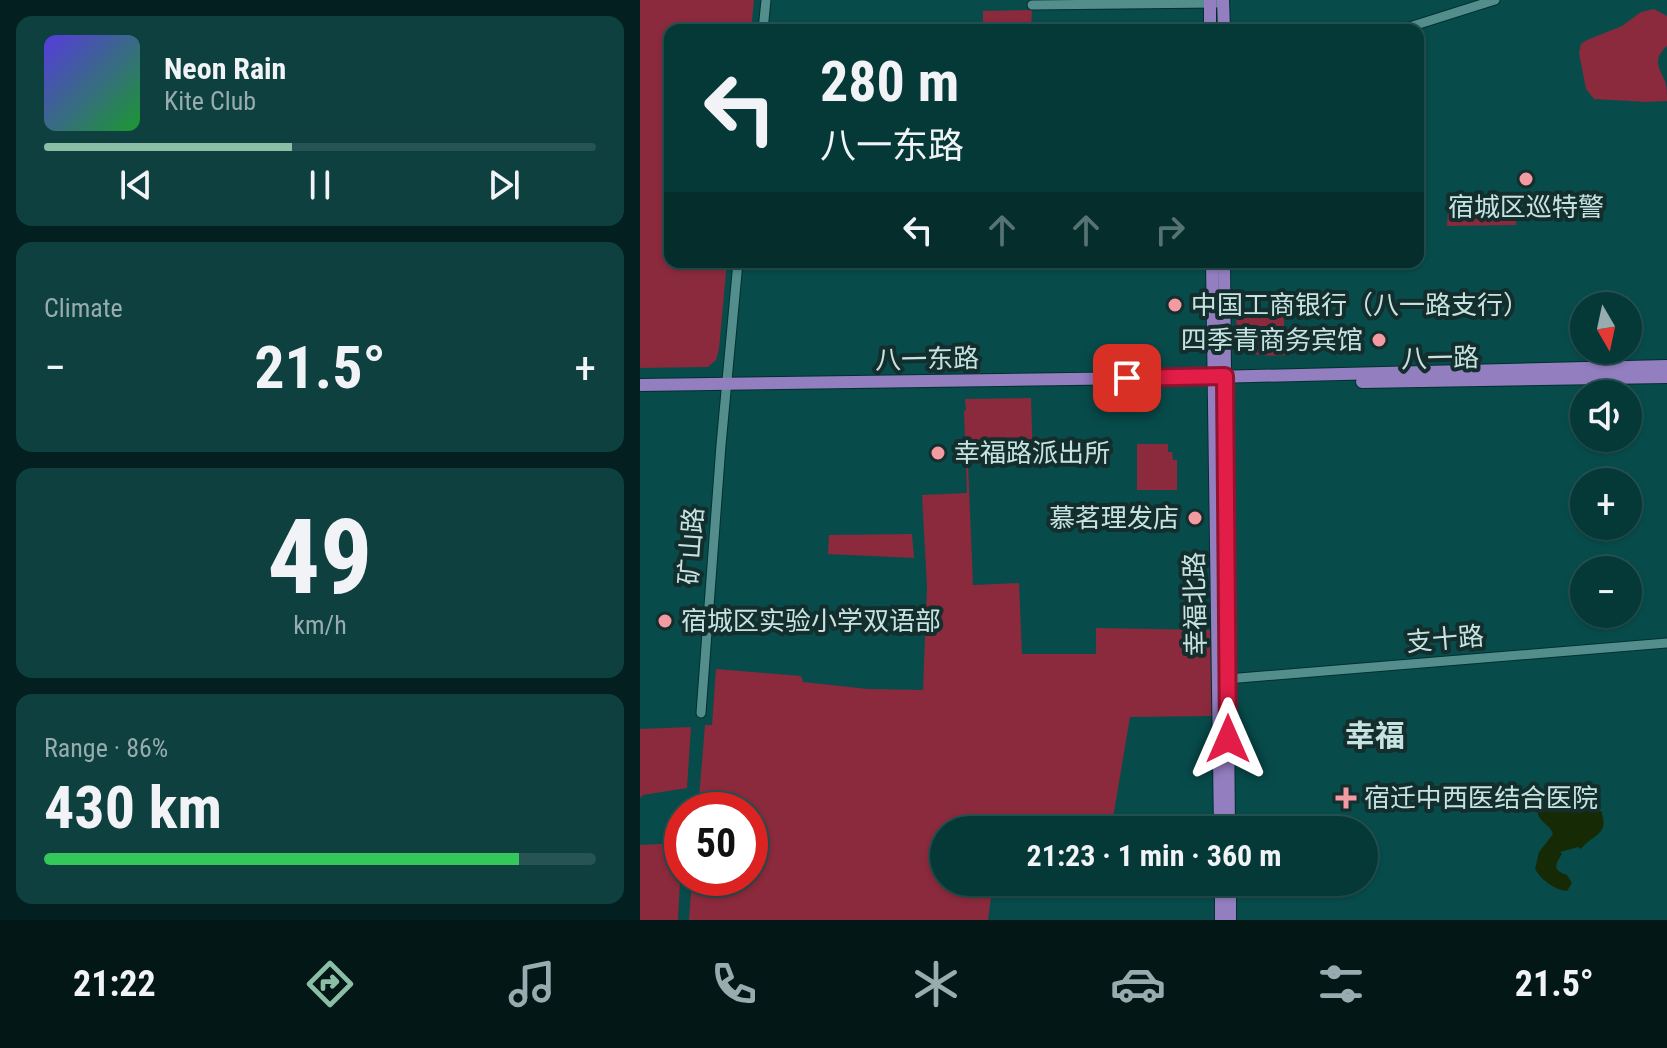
<!DOCTYPE html>
<html lang="en">
<head>
<meta charset="utf-8">
<style>
  :root { --surface:#053938; --page:#0e4040; --text:#f1f3f6; --muted:#97acae; --line:#265353; --accent:#8abfa5 }
  body { margin:0; font-family:"Roboto Condensed","Noto Sans SC",sans-serif; background:var(--page); color:var(--text); height:100vh; display:flex; flex-direction:column; font-size:30px; white-space:nowrap }
  * { box-sizing:border-box; margin:0 }
  p { font-size:26px; color:var(--muted) }
  .icon { flex:none; width:44px; height:44px; fill:none; stroke:currentColor; stroke-width:2; stroke-linecap:round; stroke-linejoin:round }
  .map { position:relative; flex:1; overflow:hidden }
  .side { display:flex; flex-direction:column; gap:16px; padding:16px; background:#031f1f; width:640px }
  .side>* { flex:none }
  .banner { position:absolute; left:24px; top:24px; width:760px; height:244px; border-radius:16px; box-shadow:0 2px 6px #0004,0 0 0 2px var(--line); background:#053938; color:var(--text); overflow:hidden }
  .needle { width:52px; rotate:171deg }
  .tools { position:absolute; left:930px; top:292px; display:grid; gap:16px }
  .tools a { display:grid; place-items:center; width:72px; height:72px; border-radius:50%; background:var(--surface); box-shadow:0 2px 6px #0004,0 0 0 2px var(--line); font-size:40px }
  .speed { position:absolute; left:24px; top:792px; display:flex; gap:16px; font-size:40px; font-weight:700; text-align:center }
  .speed>* { display:grid; place-content:center; width:104px; height:104px; border-radius:50%; background:var(--surface); box-shadow:0 2px 6px #0004,0 0 0 2px var(--line); line-height:1 }
  .speed .limit { border:12px solid #d22; background:#fff; color:#111 }
  .pin { position:absolute; display:grid; place-items:center; width:68px; height:68px; color:#fff; margin:-34px; border-radius:16px; box-shadow:0 4px 12px #0006 }
  .me { position:absolute; width:88px; margin:-44px; rotate:0deg; stroke-linejoin:round; filter:drop-shadow(0 0 6px #0008) }
  .turn { display:flex; align-items:center; gap:28px; height:168px; padding:0 24px; font-size:36px }
  .turn .icon { width:104px; height:104px; stroke-width:2.5 }
  .turn b { display:block; font-size:56px; line-height:68px }
  .lanes { display:flex; align-items:center; height:76px; padding:0 24px; background:#0003; justify-content:center; gap:40px; direction:ltr }
  .lanes .off { opacity:.35 }
  .big { font-size:60px; font-weight:700; line-height:1.1 }
  .side .widget { flex:1; display:flex; flex-direction:column; justify-content:center; gap:12px; min-width:0; padding:0 28px; border-radius:16px; background:var(--page) }
  .side .dial { align-items:center; gap:0 }
  .dial b { font-size:104px; line-height:1 }
  .song { display:flex; align-items:center; gap:24px }
  .cover { width:96px; height:96px; border-radius:12px; background:linear-gradient(135deg,hsl(250 70% 55%),hsl(130 70% 35%)) }
  .played { height:8px; border-radius:4px; background:linear-gradient(90deg,var(--accent) 45%,var(--line) 45%) }
  .keys { display:flex; justify-content:space-around; direction:ltr }
  .heat { display:flex; justify-content:space-between; align-items:center; font-size:44px; direction:ltr }
  .charge { height:12px; border-radius:6px; background:linear-gradient(90deg,#34c759 86%,var(--line) 0) }
  .trip { position:absolute; left:290px; top:816px; width:448px; height:80px; border-radius:40px; background:var(--surface); box-shadow:0 2px 6px #0004,0 0 0 2px var(--line); font-weight:700; line-height:80px; text-align:center }
  .menu { display:flex; height:128px; justify-content:space-around; align-items:center; background:#021716; color:var(--muted) }
  .menu .icon { width:56px; height:56px }
  .menu .selected { color:var(--accent) }
  .menu b { font-size:36px; color:var(--text) }
  main { display:flex; flex:1; min-height:0 }
  .map>svg:first-child { display:block }
</style>
</head>
<body>
<main>
<section class="side">
<div class="widget">
<div class="song"><i class="cover"></i><div><b>Neon Rain</b><p>Kite Club</p></div></div>
<div class="played"></div>
<div class="keys"><svg class="icon" aria-label="previous" viewBox="0 0 24 24"><path d="M18 5L8 12l10 7zM5 5v14"/></svg><svg class="icon" aria-label="pause" viewBox="0 0 24 24"><path d="M8 5v14M16 5v14"/></svg><svg class="icon" aria-label="next" viewBox="0 0 24 24"><path d="M6 5l10 7-10 7zM19 5v14"/></svg></div>
</div>
<div class="widget"><p>Climate</p>
<div class="heat"><a>−</a><b class="big">21.5°</b><a>+</a></div>
</div>
<div class="widget dial"><b>49</b><p>km/h</p></div>
<div class="widget"><p>Range · 86%</p><b class="big">430 km</b><div class="charge"></div></div>
</section>
<div class="map">
<svg width="1027" height="920" viewBox="0 0 1027 920">
  <rect width="100%" height="100%" fill="#074c4b"/>
  <!-- green -->
  <g fill="#8a2a3c">
    <path d="M0,0H114L111,30H30V262H87L79,349L76,360L68,367L0,368Z"/>
    <path d="M1014,9L1027,16V46C1013,59 1018,66 1025,81C1027,87 1027,94 1027,101L1007,102L954,99L946,89L939,53L941,44L947,40L982,26L1001,12Z"/>
    <path d="M392,10L391,30H343V11Z"/>
    <path d="M876,211V225L807,226L808,212Z"/>
    <path d="M337,262H447L431,269L337,268Z"/>
    <path d="M644,317V328H652V355C639,355 607,359 600,345C596,338 597,326 596,318Z"/>
    <path d="M391,398L393,461L328,464L333,585L379,583L382,654H456V628L570,630L572,716L490,717L471,830H304V882H353L348,920H49L52,878H110V810H58L65,725H72L76,669L161,676L163,682L228,689L283,690L287,586L282,495L327,493L324,411L326,410L325,399Z"/>
    <path d="M497,444H528V452H532L533,460H537V490H497Z"/>
    <path d="M272,534L274,558L188,554L189,535Z"/>
    <path d="M51,727L47,788L3,795L0,798V729Z"/>
    <path d="M42,843L38,920H0V845Z"/>
  </g>
  <!-- water -->
  <path fill="#162a05" d="M922,806C935,807 948,812 961,811C970,835 954,833 941,849L938,847L920,852L922,854C914,866 913,870 927,875L932,883L927,891C915,890 901,880 895,869L899,852L913,834C910,824 900,823 898,814L899,811L906,808Z"/>
  <g fill="none" stroke-linecap="round" stroke-linejoin="round">
    <defs>
      <g id="minor">
        <path d="M392,5L576,3"/>
        <path d="M123,30L126,0"/>
        <path d="M760,30L855,0"/>
        <path d="M587,679L1027,643"/>
        <path d="M61,713L81,445L98,262"/>
      </g>
      <g id="major">
        <path d="M570,0V30"/>
        <path d="M583,0L584,30"/>
        <path d="M572,262L580,830"/>
        <path d="M584,262L589,830"/>
        <path d="M722,382L1027,377"/>
        <path d="M0,385L574,377L1027,366"/>
        <path d="M581,882V920"/>
        <path d="M590,882V920"/>
      </g>
    </defs>
    <!-- minor casing -->
    <use href="#minor" stroke="#00302f" stroke-width="11"/>
    <!-- major casing -->
    <use href="#major" stroke="#00302f" stroke-width="14"/>
    <!-- minor -->
    <use href="#minor" stroke="#538e8c" stroke-width="9"/>
    <!-- major -->
    <use href="#major" stroke="#937ec0" stroke-width="12"/>
  </g>
  <g fill="none" stroke-linecap="round" stroke-linejoin="round">
    <defs>
      <path id="route" d="M487,378L585,376L588,739"/>
    </defs>
    <!-- route casing -->
    <use href="#route" stroke="#92132f" stroke-width="20"/>
    <!-- route -->
    <use href="#route" stroke="#e11d48" stroke-width="14"/>
  </g>
  <!-- markers -->
  <g fill="#f49aa3" stroke="#142d2d" stroke-width="3">
    <circle cx="886" cy="179" r="8"/>
    <circle cx="535" cy="305" r="8"/>
    <circle cx="739" cy="340" r="8"/>
    <circle cx="298" cy="453" r="8"/>
    <circle cx="555" cy="518" r="8"/>
    <circle cx="25" cy="621" r="8"/>
    <path d="M702 786h8v8h8v8h-8v8h-8v-8h-8v-8h8z"/>
  </g>
  <g text-anchor="middle" dominant-baseline="central" stroke-width="8" stroke-linejoin="round" paint-order="stroke">
    <!-- poi labels -->
    <g font-size="26" fill="#c6e3e2" stroke="#142d2d" text-anchor="start">
      <text x="886" y="207" text-anchor="middle">宿城区巡特警</text>
      <text x="551" y="305">中国工商银行（八一路支行）</text>
      <text x="723" y="340" text-anchor="end">四季青商务宾馆</text>
      <text x="314" y="453">幸福路派出所</text>
      <text x="539" y="518" text-anchor="end">慕茗理发店</text>
      <text x="41" y="621">宿城区实验小学双语部</text>
      <text x="724" y="798">宿迁中西医结合医院</text>
    </g>
    <!-- street labels -->
    <g font-size="26" fill="#c6e3e2" stroke="#142d2d">
      <text transform="translate(800 358) rotate(-1)">八一路</text>
      <text transform="translate(287 359) rotate(-1)">八一东路</text>
      <text transform="translate(51 546) rotate(-86)">矿山路</text>
      <text transform="translate(555 604) rotate(-91)">幸福北路</text>
      <text transform="translate(805 639) rotate(-5)">支十路</text>
    </g>
    <!-- quarter labels -->
    <g font-size="30" font-weight="bold" fill="#c6e3e2" stroke="#142d2d">
      <text x="735" y="735">幸福</text>
    </g>
  </g>
</svg>
<div class="tools">
<a><svg class="needle" viewBox="-14 -14 28 28"><path d="M0-13l5 13h-10z" fill="#e53935"/><path d="M0 13l5-13h-10z" fill="#97acae"/></svg></a>
<a><svg class="icon" aria-label="sound" viewBox="0 0 24 24"><path d="M4 9h4l5-4v14l-5-4H4zM17 9q2 3 0 6"/></svg></a>
<a>+</a>
<a>−</a>
</div>
<div class="speed"><div class="limit">50</div></div>
<div class="pin" style="left:487px;top:378px;background:#d93025"><svg class="icon" aria-label="arrive" viewBox="0 0 24 24"><path d="M6 21V4h12l-3 4 3 4H6"/></svg></div>
<svg class="me" style="left:588px;top:739px" viewBox="-20 -20 40 40"><path d="M0-17L14 15 0 8-14 15z" fill="#e11d48" stroke="#fff" stroke-width="4"/></svg>
<div class="trip">21:23 · 1 min · 360 m</div>
<div class="banner">
<div class="turn"><svg class="icon" aria-label="left" viewBox="0 0 24 24"><path d="M17 20v-9H6M10 6l-5 5 5 5"/></svg><div><b>280 m</b>八一东路</div></div>
<div class="lanes"><svg class="icon" aria-label="left" viewBox="0 0 24 24"><path d="M17 20v-9H6M10 6l-5 5 5 5"/></svg><svg class="icon off" aria-label="ahead" viewBox="0 0 24 24"><path d="M12 20V5M6 11l6-6 6 6"/></svg><svg class="icon off" aria-label="ahead" viewBox="0 0 24 24"><path d="M12 20V5M6 11l6-6 6 6"/></svg><svg class="icon off" aria-label="right" viewBox="0 0 24 24"><path d="M7 20v-9h11M14 6l5 5-5 5"/></svg></div>
</div>
</div>
</main>
<nav class="menu">
<b>21:22</b>
<svg class="icon selected" aria-label="directions" viewBox="0 0 24 24"><path d="M12 3l9 9-9 9-9-9zM9 14v-3h6M13 9l2 2-2 2"/></svg>
<svg class="icon" aria-label="music" viewBox="0 0 24 24"><path d="M9 18V5l10-2v13"/><circle cx="6" cy="18" r="3"/><circle cx="16" cy="16" r="3"/></svg>
<svg class="icon" aria-label="phone" viewBox="0 0 24 24"><path d="M5 4h4l2 5-3 2q2 4 5 5l2-3 5 2v4C11 20 4 13 5 4z"/></svg>
<svg class="icon" aria-label="climate" viewBox="0 0 24 24"><path d="M12 3v18M4 7l16 10M4 17L20 7"/></svg>
<svg class="icon" aria-label="car" viewBox="0 0 24 24"><path d="M5 17H2v-5l4-1 3-4h7l3 4 3 1v5h-3M9 17h6M6 11h13"/><circle cx="7" cy="17" r="2"/><circle cx="17" cy="17" r="2"/></svg>
<svg class="icon" aria-label="filters" viewBox="0 0 24 24"><path d="M4 7h16M4 17h16"/><circle cx="9" cy="7" r="2"/><circle cx="15" cy="17" r="2"/></svg>
<b>21.5°</b>
</nav>
</body>
</html>
